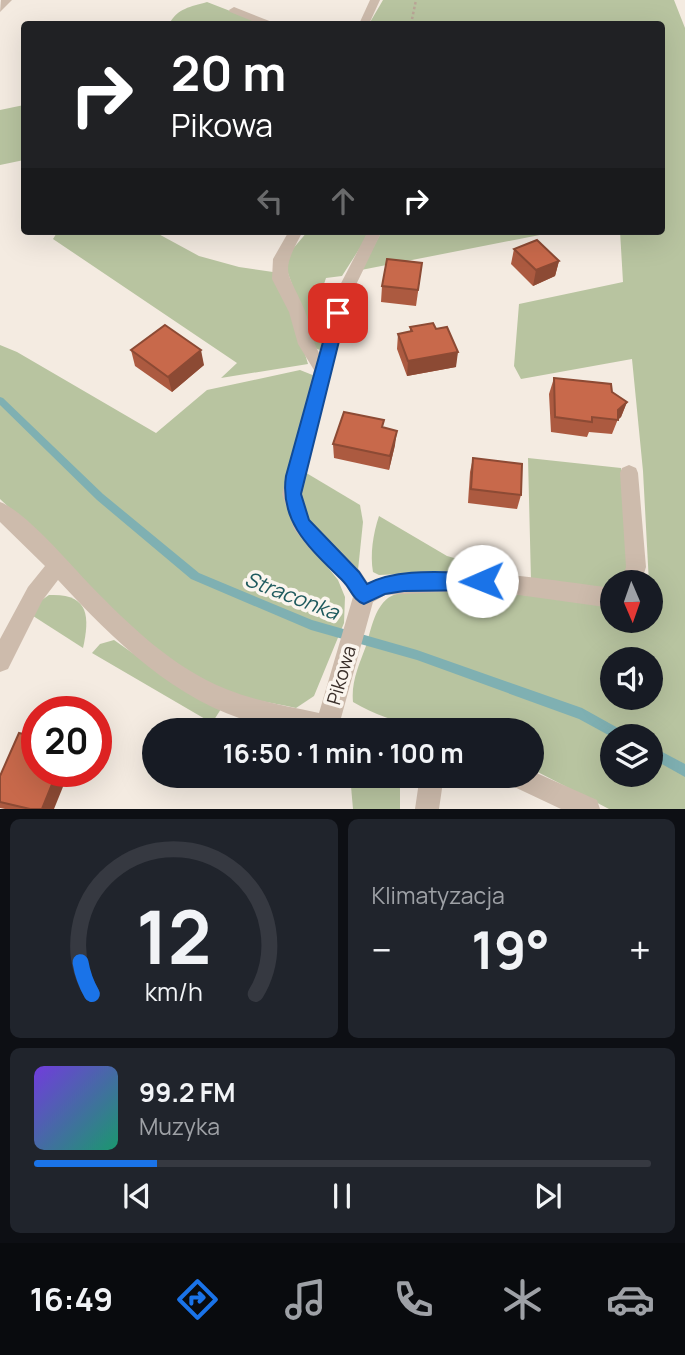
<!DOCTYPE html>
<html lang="pl">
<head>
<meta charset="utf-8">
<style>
  :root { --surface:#171b24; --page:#20242c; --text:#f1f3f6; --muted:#9ea1a6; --line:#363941; --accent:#1a73e8 }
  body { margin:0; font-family:Manrope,sans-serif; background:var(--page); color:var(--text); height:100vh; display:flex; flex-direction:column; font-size:26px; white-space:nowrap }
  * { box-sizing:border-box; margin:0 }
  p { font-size:23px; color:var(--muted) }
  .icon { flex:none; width:38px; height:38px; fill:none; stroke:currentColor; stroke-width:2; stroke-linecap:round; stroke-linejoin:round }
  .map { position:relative; height:809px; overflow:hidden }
  .details { display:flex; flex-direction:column; gap:10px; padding:10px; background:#0d0f14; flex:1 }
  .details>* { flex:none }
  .hud { position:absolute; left:21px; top:21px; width:644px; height:214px; border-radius:7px; box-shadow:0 7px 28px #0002; background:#202124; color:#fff; overflow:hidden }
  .needle { width:46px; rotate:178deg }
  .controls { position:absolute; left:600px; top:570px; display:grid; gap:14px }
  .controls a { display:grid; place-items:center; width:63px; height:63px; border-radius:50%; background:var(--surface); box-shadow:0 7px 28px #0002; font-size:35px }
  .speed { position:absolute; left:21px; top:696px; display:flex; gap:14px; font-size:35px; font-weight:700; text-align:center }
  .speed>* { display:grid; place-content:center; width:91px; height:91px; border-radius:50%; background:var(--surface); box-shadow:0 7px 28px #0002; line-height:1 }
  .speed .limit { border:10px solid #d22; background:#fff; color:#111 }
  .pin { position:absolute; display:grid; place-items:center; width:60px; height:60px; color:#fff; margin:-30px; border-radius:14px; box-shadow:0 4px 10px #0006 }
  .me { position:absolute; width:77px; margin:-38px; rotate:269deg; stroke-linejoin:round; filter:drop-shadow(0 0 5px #0008) }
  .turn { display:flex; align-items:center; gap:24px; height:147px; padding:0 35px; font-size:32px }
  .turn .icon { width:91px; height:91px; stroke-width:2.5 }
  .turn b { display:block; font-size:49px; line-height:60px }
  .lanes { display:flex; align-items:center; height:66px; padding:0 35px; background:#0003; justify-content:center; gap:35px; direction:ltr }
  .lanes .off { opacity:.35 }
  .big { font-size:52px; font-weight:700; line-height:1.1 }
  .details .widget { flex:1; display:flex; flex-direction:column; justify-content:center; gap:10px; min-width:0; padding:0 24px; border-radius:10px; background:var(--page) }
  .details .dial { align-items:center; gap:0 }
  .dial svg { height:182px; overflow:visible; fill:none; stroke:var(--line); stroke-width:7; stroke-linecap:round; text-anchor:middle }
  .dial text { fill:var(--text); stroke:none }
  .song { display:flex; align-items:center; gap:21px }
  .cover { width:84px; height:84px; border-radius:10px; background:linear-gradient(135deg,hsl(260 70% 55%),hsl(160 70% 35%)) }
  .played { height:7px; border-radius:4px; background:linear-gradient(90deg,var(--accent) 20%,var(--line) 20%) }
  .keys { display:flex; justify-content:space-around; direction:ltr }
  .heat { display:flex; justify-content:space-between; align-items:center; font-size:38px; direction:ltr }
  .details .tiles { flex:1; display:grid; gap:10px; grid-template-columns:1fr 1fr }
  .widget:last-child { grid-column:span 2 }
  .trip { position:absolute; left:142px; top:718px; width:402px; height:70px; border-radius:35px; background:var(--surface); box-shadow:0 7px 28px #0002; font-weight:700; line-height:70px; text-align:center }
  .dock { display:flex; height:112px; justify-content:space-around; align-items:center; background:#090b0e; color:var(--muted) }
  .dock .icon { width:49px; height:49px }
  .dock .active { color:var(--accent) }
  .dock b { font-size:32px; color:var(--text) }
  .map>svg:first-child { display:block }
</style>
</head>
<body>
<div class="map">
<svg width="685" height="809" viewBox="0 0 685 809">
  <rect width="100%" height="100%" fill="#f4ebe1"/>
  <!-- green -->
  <g fill="#b8c4a0" fill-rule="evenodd">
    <path d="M383,0H674L685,28V809H609L532,769V730C465,730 414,737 353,702C351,682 359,665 366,646C371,630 374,609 388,598C415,578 566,600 605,605L612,603V621H651L643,471L632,359L521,379L514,366L519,304L623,282L620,231H662V24H369ZM612,660H651V698H612ZM612,737H651V775H612Z"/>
    <path d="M207,2L264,24H169C178,8 190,7 207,2Z"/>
    <path d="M24,105V160L0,165V110Z"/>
    <path d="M58,231H153L199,256L239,267L273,272L293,314L308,364L221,378L237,363L53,239Z"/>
    <path d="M308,231H367L365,240L342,276L326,278L324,284C336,300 333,335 320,350L315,348L285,265L286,257Z"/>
    <path d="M382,231H560L361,270Z"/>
    <path d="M0,345L17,352L156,433L207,390L300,370L315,376L289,474L322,560L338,580L345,597L344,623L314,696L296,708C274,703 249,700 228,692C143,660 67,560 0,499Z"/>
    <path d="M528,458L621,468L630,563L626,583H612V590L531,581Z"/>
    <path d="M303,471L360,505L363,522L358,570L308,520L301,504Z"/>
    <path d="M379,516L447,556L500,571L480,577L423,573L379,575L373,572C370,554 373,534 379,516Z"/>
    <path d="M49,595C89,593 90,616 83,648L30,614L39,602Z"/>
    <path d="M114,640L161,673L221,709L212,723L92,653L100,644Z"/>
    <path d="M350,775H394L400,787V809H353Z"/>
  </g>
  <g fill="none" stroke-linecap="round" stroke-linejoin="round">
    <!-- stream -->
    <g fill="#7fb0b2" fill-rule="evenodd">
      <path d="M0,397L3,398L103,494L199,573L312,620L417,650L582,708L627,733L629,737H612L579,719L417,660L311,630L191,579L97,500L0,405Z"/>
      <path d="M651,746L685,764V777L651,758Z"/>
    </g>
    <!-- path -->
    <path stroke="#b9a596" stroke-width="2.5" stroke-dasharray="2.5 2.5" stroke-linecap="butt" d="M411,24L416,0"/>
    <!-- minor -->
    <g fill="#cdbbac" fill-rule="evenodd">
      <path d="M1,0H12L0,12Z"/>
      <path d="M370,0H380L369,24H359Z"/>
      <path d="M234,7L272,22L274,24H260L230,12L229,10Z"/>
      <path d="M289,231H303C279,276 287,268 305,311C310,325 312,340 319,353L337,291L368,231H382L353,291L320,410L302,494L309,519L360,571L368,583C416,557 548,580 604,587L612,584V604L605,607L482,590L385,595L373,602L341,718L349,722L352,730C333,730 313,732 293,730C194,720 122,649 58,580L42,601L8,669L0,672V639L28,587L45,566L0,522V502C25,511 70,564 90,585C130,626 172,667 226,689C255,701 288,706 319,713L353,597L346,585L309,548L294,529L282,494L314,370L298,344L289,312L272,279L273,259Z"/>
      <path d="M629,465L636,468L638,473L646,567L641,583H621L626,567L620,473L622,468Z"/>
      <path d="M532,771L597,800L600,809H561L506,783L502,775H532Z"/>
      <path d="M420,775H444L439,809H415Z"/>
    </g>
  </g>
  <!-- wall -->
  <g fill="#ac5a40">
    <path d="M514,249L559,261L555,276L533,286L511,264Z"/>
    <path d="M420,278L416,306L381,302L382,286Z"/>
    <path d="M410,327L436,329L456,367L407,376L397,349L398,334L410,332Z"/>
    <path d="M131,350L204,365L172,392L135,366Z"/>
    <path d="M554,378L612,392L627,402L621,417L618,419L612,434L589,432L587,437L551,432L549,394Z"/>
    <path d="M383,428L395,445L389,470L334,458L333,444Z"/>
    <path d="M473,458L521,495L517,509L468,503L470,472Z"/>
    <path d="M0,776L54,809H5L0,808Z"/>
  </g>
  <!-- shaded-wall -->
  <g fill="#8c4a34">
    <path d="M559,261L555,276L533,286L536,270Z"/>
    <path d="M201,350L204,365L172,392L168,377Z"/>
    <path d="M458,352L456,367L407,376L408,361Z"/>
    <path d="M627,402L621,417L618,420V410Z"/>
    <path d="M397,431L395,445L389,470L390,456Z"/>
    <path d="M57,772H69L54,809H42Z"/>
  </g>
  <!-- building -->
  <g fill="#c8694b" stroke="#8c4a34" stroke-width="2">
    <path d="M537,240L559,261L536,270L514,249Z"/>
    <path d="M387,259L422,263L418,290L382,286Z"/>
    <path d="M433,323L436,329L447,327L458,352L408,361L398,334L412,331L410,327Z"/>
    <path d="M165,325L201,350L168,377L131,350Z"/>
    <path d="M554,378L611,384L612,392L627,402L618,410V420L592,417V422L555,417Z"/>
    <path d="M344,412L384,420L382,427L397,431L390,456L333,444Z"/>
    <path d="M473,458L522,464L521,495L471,489Z"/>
    <path d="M19,733L37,737V772H57L42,809H30L0,802V776Z"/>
  </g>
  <!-- route -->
  <path fill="#1a73e8" stroke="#114b97" stroke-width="2" d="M338,308L346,313L301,494L309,520L359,572L367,584C400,567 446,573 482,573L489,575L491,581L489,587L482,590L404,591L385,594L364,604C353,600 351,589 343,581C312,550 279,523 286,476L331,313Z"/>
  <g text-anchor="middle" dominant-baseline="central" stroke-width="7" stroke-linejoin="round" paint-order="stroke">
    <!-- street labels -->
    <g font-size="19" fill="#3b302b" stroke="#fbf5ee">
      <text transform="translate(341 675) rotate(-74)">Pikowa</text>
    </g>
    <!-- water labels -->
    <g font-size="21" font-style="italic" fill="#1f5a5e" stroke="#fbf5ee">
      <text transform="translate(292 595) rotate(21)">Straconka</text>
    </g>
  </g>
</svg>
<div class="controls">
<a><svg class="needle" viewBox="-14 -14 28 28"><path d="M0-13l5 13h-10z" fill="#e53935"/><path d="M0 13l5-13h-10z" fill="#9ea1a6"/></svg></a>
<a><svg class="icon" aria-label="sound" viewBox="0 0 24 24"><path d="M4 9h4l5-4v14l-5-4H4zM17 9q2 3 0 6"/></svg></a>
<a><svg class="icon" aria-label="layers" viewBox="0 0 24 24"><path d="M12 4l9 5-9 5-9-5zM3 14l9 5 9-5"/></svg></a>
</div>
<div class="speed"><div class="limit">20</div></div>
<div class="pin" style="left:338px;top:313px;background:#d93025"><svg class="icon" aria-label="arrive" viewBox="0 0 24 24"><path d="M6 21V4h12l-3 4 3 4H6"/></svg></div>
<svg class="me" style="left:482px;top:581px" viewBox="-20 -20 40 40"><circle r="19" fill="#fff"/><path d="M0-13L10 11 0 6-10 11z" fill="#1a73e8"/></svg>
<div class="trip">16:50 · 1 min · 100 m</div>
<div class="hud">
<div class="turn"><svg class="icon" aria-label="right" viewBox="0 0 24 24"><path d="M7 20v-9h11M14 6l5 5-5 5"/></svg><div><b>20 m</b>Pikowa</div></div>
<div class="lanes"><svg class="icon off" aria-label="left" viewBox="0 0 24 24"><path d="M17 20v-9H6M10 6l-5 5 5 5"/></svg><svg class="icon off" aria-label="ahead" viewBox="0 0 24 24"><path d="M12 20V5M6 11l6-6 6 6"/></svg><svg class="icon" aria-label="right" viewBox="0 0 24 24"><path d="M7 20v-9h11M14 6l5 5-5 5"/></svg></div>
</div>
</div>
<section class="details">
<div class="tiles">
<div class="widget dial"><svg viewBox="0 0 100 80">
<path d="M14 69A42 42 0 1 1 86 69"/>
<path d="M14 69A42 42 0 0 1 9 55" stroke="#1a73e8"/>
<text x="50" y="56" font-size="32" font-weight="700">12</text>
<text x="50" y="72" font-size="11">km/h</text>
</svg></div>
<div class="widget"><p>Klimatyzacja</p>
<div class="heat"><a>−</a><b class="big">19°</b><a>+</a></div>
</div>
<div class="widget">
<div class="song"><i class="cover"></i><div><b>99.2 FM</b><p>Muzyka</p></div></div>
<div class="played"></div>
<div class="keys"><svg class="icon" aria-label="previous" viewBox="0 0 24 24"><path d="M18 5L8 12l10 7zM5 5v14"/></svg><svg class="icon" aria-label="pause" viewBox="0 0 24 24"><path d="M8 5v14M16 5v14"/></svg><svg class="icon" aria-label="next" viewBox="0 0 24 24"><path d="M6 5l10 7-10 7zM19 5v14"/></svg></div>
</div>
</div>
</section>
<nav class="dock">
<b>16:49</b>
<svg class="icon active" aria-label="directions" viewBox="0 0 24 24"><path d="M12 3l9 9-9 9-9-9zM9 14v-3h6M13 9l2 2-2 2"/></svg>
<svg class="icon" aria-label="music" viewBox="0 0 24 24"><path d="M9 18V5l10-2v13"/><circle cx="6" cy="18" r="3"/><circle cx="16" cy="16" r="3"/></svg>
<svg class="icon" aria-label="phone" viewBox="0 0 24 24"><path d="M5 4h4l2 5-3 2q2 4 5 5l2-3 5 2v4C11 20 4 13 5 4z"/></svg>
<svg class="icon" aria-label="climate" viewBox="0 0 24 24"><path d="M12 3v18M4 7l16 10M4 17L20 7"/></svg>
<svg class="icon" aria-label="car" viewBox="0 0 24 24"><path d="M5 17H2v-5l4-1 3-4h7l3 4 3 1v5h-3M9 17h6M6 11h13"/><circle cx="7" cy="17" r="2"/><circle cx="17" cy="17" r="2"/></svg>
</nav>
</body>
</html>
